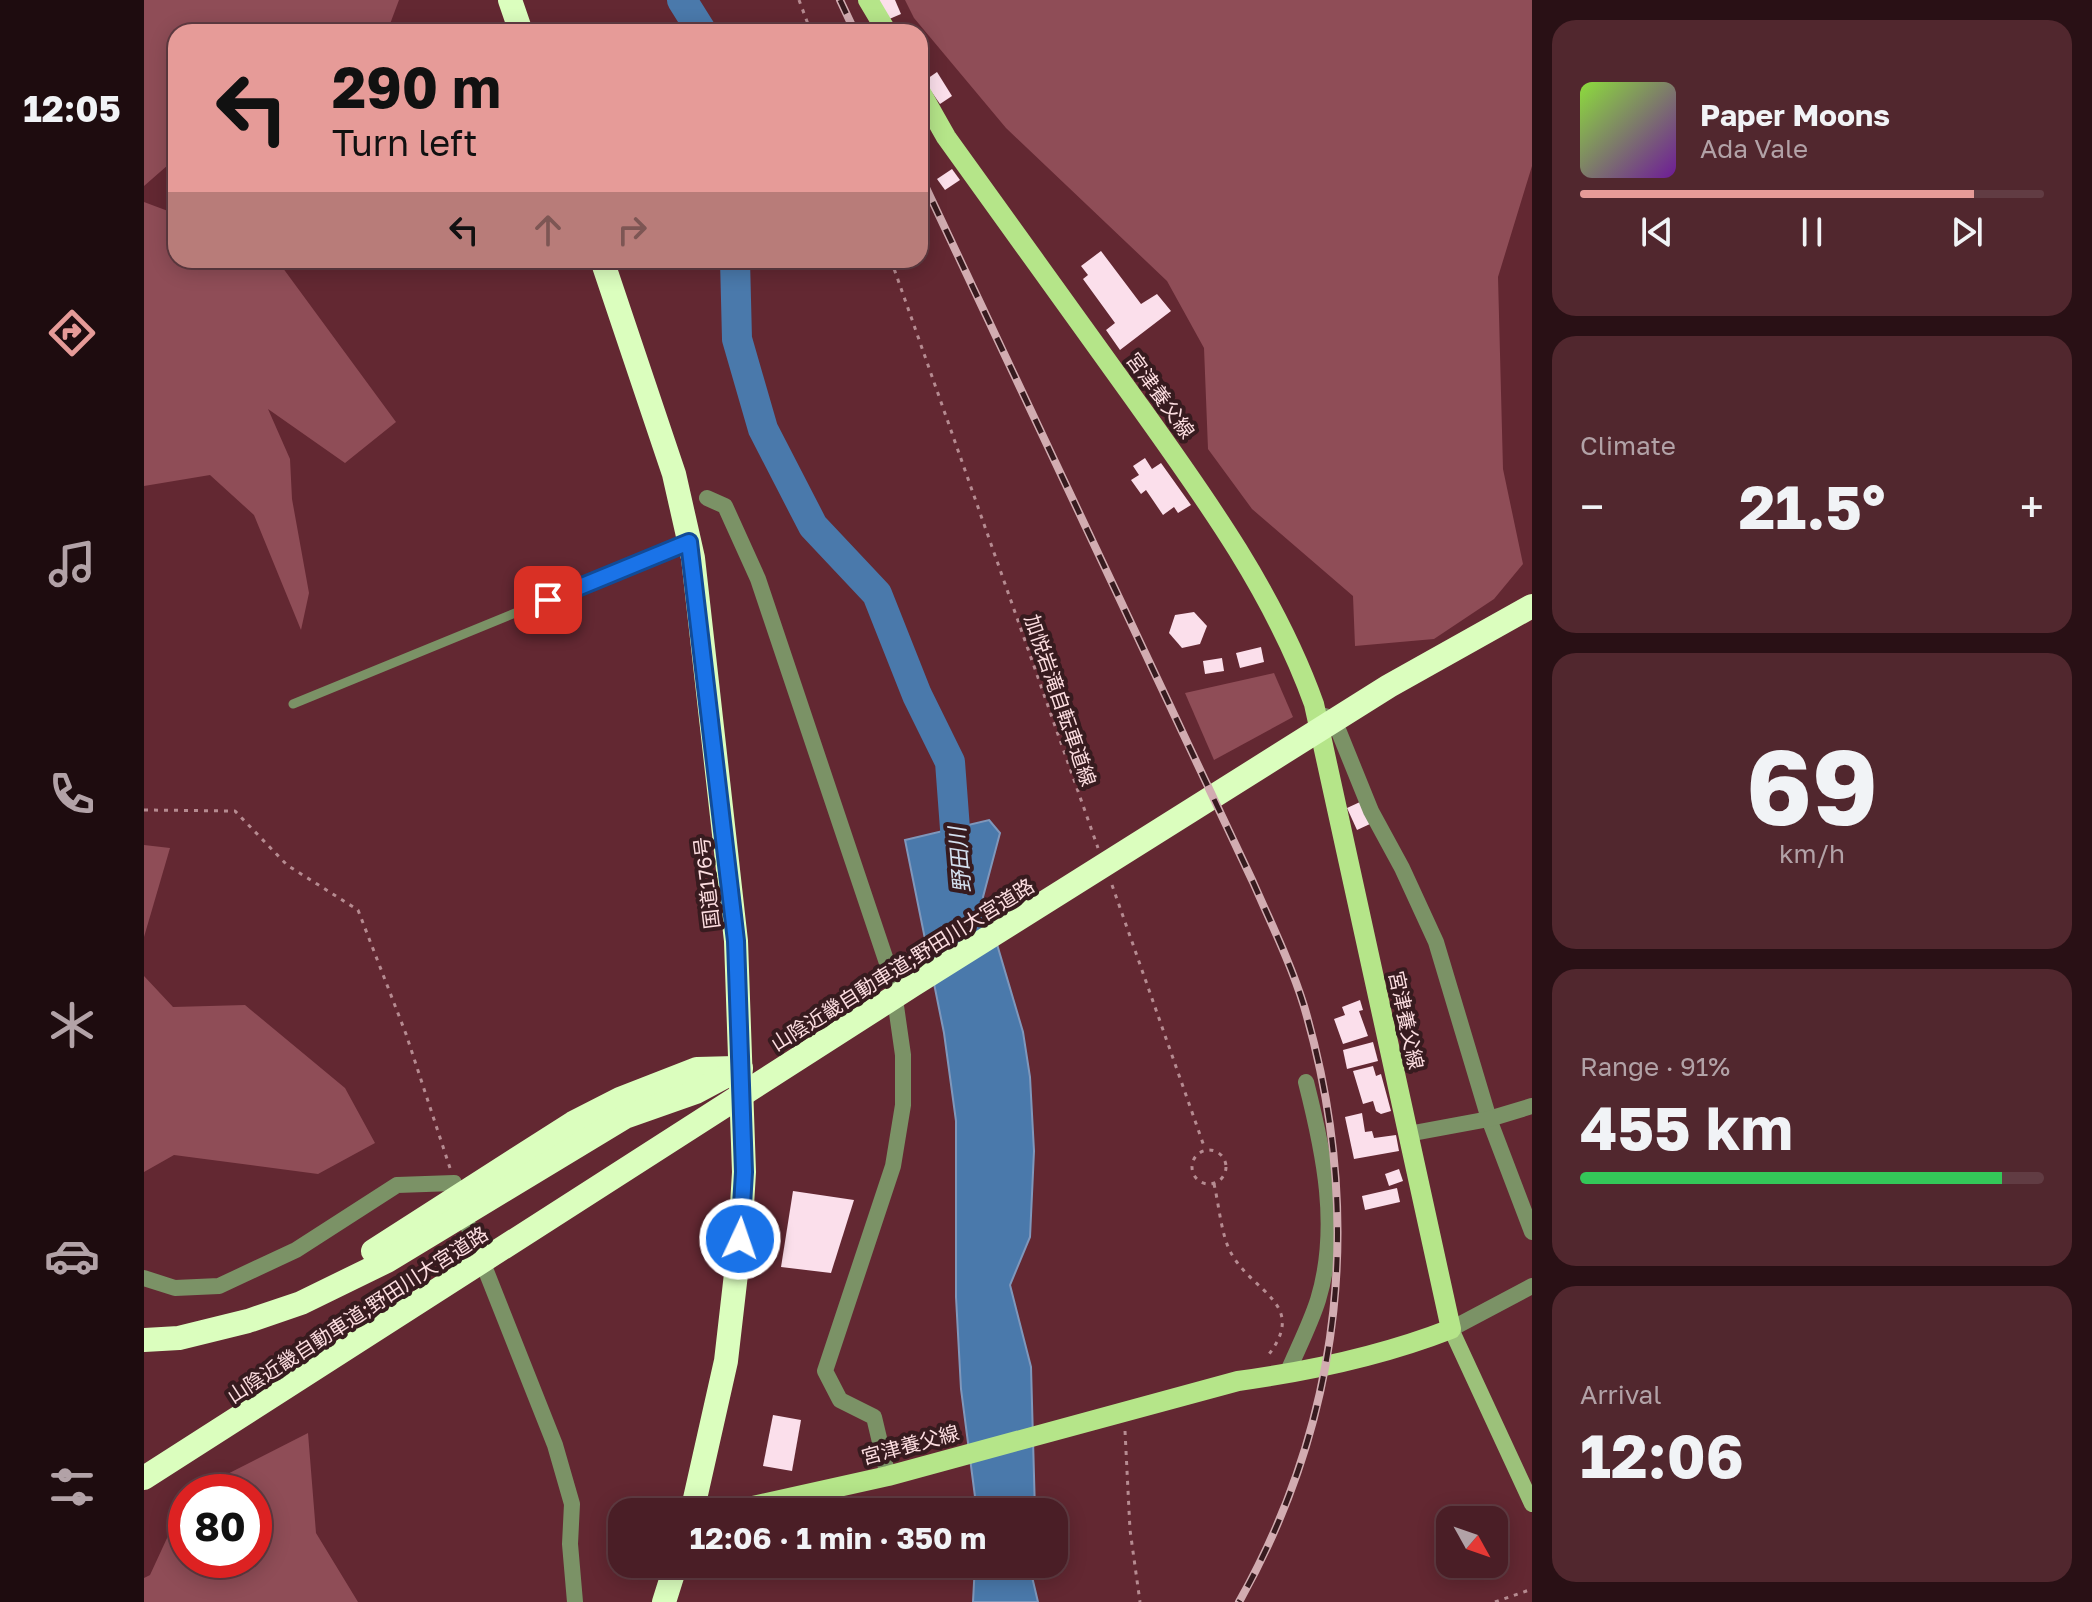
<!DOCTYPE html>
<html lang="en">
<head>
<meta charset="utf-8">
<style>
  :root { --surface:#4a1e26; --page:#51272e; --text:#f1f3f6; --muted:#b2a2a7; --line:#613c43; --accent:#e69b98 }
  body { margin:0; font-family:"Golos Text","Noto Sans JP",sans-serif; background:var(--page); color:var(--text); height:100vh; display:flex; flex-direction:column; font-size:30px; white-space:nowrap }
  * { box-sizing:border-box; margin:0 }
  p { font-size:26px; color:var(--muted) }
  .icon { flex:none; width:44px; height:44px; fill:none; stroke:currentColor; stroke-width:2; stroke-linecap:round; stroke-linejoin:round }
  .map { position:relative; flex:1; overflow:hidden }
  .panel { display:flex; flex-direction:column; gap:20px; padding:20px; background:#291015; width:560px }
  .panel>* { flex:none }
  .hud { position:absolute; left:24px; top:24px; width:760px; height:244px; border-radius:24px; box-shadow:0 4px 20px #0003,0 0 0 2px var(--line); background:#e69b98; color:#111; overflow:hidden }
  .needle { width:52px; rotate:130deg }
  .buttons { position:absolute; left:1292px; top:1506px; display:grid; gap:16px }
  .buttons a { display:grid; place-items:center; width:72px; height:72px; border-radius:16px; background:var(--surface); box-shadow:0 4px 20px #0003,0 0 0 2px var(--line); font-size:40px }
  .speed { position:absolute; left:24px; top:1474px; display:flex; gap:16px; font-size:40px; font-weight:700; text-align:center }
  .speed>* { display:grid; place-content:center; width:104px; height:104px; border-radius:50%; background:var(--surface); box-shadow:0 4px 20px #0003,0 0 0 2px var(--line); line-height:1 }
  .speed .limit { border:12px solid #d22; background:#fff; color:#111 }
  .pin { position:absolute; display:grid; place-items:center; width:68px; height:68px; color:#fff; margin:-34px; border-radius:16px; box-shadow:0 4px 12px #0006 }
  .me { position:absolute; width:88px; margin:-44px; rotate:3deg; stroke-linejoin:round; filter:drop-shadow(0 0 6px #0008) }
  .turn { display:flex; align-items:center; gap:28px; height:168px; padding:0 32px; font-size:36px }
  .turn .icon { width:104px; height:104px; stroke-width:2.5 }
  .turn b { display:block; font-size:56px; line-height:68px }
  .lanes { display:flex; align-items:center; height:76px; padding:0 32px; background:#0003; justify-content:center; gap:40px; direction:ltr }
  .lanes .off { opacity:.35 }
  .big { font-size:60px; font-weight:700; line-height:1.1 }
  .panel .widget { flex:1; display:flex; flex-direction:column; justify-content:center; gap:12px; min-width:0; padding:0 28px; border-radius:24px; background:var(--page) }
  .panel .dial { align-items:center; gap:0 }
  .dial b { font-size:104px; line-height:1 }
  .song { display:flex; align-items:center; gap:24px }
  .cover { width:96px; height:96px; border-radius:12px; background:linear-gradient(135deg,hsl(90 70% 55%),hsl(280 70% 35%)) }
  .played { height:8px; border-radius:4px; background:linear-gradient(90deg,var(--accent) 85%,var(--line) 85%) }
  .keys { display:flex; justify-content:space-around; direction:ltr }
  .heat { display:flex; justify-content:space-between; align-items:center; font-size:44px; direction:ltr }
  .charge { height:12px; border-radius:6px; background:linear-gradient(90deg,#34c759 91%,var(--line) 0) }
  .trip { position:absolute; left:464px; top:1498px; width:460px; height:80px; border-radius:24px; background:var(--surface); box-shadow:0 4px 20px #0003,0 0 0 2px var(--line); font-weight:700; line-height:80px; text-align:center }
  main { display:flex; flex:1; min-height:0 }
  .dock { display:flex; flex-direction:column; width:144px; justify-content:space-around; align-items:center; background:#1e0c0f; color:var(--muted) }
  .dock .icon { width:56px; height:56px }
  .dock .on { color:var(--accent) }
  .dock b { font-size:36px; color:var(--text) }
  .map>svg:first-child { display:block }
</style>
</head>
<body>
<main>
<nav class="dock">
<b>12:05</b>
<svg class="icon on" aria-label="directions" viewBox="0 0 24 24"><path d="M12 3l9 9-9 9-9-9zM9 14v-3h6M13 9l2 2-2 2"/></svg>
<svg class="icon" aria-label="music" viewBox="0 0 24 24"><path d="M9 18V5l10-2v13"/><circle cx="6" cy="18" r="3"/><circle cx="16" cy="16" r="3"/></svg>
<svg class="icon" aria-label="phone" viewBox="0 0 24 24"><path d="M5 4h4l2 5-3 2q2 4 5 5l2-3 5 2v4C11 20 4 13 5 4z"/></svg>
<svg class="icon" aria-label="climate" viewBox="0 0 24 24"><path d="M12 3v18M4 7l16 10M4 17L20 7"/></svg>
<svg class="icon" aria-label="car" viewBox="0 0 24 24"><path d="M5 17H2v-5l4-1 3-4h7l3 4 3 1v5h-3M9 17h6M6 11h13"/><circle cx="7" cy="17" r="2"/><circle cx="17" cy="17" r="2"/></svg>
<svg class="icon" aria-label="filters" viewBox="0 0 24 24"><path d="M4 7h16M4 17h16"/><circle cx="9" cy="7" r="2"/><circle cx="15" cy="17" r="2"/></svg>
</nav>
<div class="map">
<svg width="1388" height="1602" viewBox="0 0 1388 1602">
  <rect width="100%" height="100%" fill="#632832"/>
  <!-- green -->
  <g fill="#8f4d57">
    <path d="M0,0H255L243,32H32V158L0,186Z"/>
    <path d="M761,0H1388V166L1354,277L1359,469L1379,564L1350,599L1290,639L1211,646L1209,596L1108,509L1064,449L1060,348L1023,281L862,128L770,18Z"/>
    <path d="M0,202L32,214V260H133L252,422L201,463L124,409L146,459L148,499L165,593L157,630L110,515L66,475L0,486Z"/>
    <path d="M1130,673L1149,717L1070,760L1041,693Z"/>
    <path d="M0,845L26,848L0,937Z"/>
    <path d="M0,976L29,1007L101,1005L201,1088L231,1143L174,1174L30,1155L0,1172Z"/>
    <path d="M164,1433L172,1533L214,1602H0V1578L6,1575L42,1497V1560H110V1492H48Z"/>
  </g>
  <!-- water -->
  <g fill="#4a79ab" stroke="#7f97bb" stroke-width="2">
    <path d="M845,820L856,833L839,897L879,1032L886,1077L890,1151L886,1237L866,1285L887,1367L891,1512H833L817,1389L812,1297V1121L800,1033L761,840Z"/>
    <path d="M831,1564H885L894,1602H829Z"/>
  </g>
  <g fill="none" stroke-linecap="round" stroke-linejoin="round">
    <!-- river -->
    <g stroke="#4a79ab" stroke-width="30">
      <path d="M538,0L558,32"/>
      <path d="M591,260L593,339L619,429L669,526L733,594L773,695L806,762L814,869"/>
    </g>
  </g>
  <!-- building -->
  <g fill="#fbdfeb">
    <path d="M734,0H751L757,14L743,20Z"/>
    <path d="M793,72L808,96L796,104L780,81Z"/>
    <path d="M808,169L816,180L801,190L793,179Z"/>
    <path d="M957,251L997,304L1013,294L1027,311L976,350L962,330L971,323L939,279L944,275L937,266Z"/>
    <path d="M1001,458L1008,469L1017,463L1047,505L1034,513L1030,507L1019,515L1002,490L997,494L987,480L995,475L989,466Z"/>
    <path d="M1050,612L1063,626L1056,644L1038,648L1025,633L1031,615Z"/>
    <path d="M1117,647L1120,662L1096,668L1092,653Z"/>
    <path d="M1078,658L1080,671L1061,674L1059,661Z"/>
    <path d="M1216,802L1226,824L1213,830L1203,808Z"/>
    <path d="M1216,1000L1219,1010L1215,1011L1224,1036L1199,1044L1190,1019L1201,1015L1198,1007Z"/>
    <path d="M1229,1042L1234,1061L1203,1069L1199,1050Z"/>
    <path d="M1229,1066L1232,1076L1237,1074L1247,1111L1237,1114L1232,1111L1229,1101L1219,1104L1209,1071Z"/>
    <path d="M1218,1113L1221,1132L1228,1131L1230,1138L1252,1135L1255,1151L1210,1159L1201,1117Z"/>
    <path d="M1255,1169L1259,1181L1245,1186L1241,1174Z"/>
    <path d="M1253,1188L1256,1202L1221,1210L1218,1196Z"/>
    <path d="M649,1191L710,1200L687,1273L637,1267Z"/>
    <path d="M629,1415L657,1420L648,1471L619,1466Z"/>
  </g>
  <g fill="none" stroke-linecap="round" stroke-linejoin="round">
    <!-- path -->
    <g stroke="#b68b91" stroke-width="3" stroke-dasharray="4 6" stroke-linecap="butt">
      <path d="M655,0L667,32"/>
      <path d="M747,260L954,848"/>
      <path d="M0,810L91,811L143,865L214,910L262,1034L306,1168"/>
      <path d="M968,885L1061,1149"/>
      <circle cx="1065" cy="1167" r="17"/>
      <path d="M1070,1184C1075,1205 1077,1233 1086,1251C1107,1293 1167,1303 1122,1358"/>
      <path d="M981,1431L986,1530L996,1602"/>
      <path d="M1351,1602L1388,1589"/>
    </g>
    <!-- lane -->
    <path stroke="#7b9266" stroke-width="9" d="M149,704L542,543"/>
    <!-- street -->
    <g stroke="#7b9266" stroke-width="16">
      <path d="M563,498L581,506L614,579L748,978L759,1055V1105L749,1166L681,1371L696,1400L730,1417L744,1476"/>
      <path d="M1181,716L1195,732L1227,811L1258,868L1292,942L1345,1119L1388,1232"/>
      <path d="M1264,1134L1345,1119L1388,1106"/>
      <path d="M323,1223L411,1445L428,1504L426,1544L431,1602"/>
      <path d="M0,1278L31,1288L75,1286L152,1250L253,1185L310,1183L312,1189"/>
      <path d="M1307,1329L1388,1286"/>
      <path d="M1143,1374C1153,1350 1166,1325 1174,1300C1196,1228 1180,1153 1162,1082"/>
    </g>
    <!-- secondary -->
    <path stroke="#9cc17a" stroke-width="16" d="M1307,1329L1388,1504"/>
    <!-- primary -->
    <g stroke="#b5e589" stroke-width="20">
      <path d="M724,0L743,32"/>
      <path d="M582,1512L744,1476L1094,1381C1167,1371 1238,1356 1307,1329L1170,704C1129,589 1054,488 984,390C923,306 863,221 802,137L776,91"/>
    </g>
    <!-- highway -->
    <g stroke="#dbfebe" stroke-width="24">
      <path d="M366,0L377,32"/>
      <path d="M458,260L530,474L549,558L592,941L600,1172L596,1239L582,1361L548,1512"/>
      <path d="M229,1251L429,1123L476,1099L553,1069L591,1068"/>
      <path d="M0,1340L35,1338L104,1321L157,1303L243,1261L481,1117L552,1092L597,1068"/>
      <path d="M0,1478L769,985L1245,686L1388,606"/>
      <path d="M520,1602L532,1564"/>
    </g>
    <defs>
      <g id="rail">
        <path d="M696,0L711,32"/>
        <path d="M776,175L1109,882C1127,923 1147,964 1160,1006C1220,1211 1200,1415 1095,1602"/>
      </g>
    </defs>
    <!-- rail casing -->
    <use href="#rail" stroke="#d2acb1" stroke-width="8"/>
    <!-- rail -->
    <use href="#rail" stroke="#371b1f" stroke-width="5" stroke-dasharray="15" stroke-linecap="butt"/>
  </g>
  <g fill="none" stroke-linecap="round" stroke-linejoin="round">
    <defs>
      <path id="route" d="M404,600L545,542L592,941L600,1172L596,1239"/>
    </defs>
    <!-- route casing -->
    <use href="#route" stroke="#114b97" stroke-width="20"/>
    <!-- route -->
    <use href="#route" stroke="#1a73e8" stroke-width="14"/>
  </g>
  <g text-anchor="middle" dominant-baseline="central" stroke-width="8" stroke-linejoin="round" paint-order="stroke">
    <!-- street labels -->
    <g font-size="20" fill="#fcdde0" stroke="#371b1f">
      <text transform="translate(1017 395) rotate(54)">宮津養父線</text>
      <text transform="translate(917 700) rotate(71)">加悦岩滝自転車道線</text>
      <text transform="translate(562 883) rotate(-97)">国道176号</text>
      <text transform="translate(758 964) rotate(-32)">山陰近畿自動車道;野田川大宮道路</text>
      <text transform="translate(1263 1020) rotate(78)">宮津養父線</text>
      <text transform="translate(213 1314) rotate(-33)">山陰近畿自動車道;野田川大宮道路</text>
      <text transform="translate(766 1444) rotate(-15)">宮津養父線</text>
    </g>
    <!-- water labels -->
    <g font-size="22" font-style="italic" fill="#d4e1f0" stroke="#371b1f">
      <text transform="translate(815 860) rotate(-95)">野田川</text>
    </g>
  </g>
</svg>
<div class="buttons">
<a><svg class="needle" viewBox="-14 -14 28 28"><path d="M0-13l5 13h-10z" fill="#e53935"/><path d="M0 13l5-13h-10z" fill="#b2a2a7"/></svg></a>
</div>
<div class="speed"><div class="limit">80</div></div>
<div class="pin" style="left:404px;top:600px;background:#d93025"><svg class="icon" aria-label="arrive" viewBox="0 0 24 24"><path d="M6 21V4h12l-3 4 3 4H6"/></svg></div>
<svg class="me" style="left:596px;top:1239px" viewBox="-20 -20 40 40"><circle r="17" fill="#1a73e8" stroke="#fff" stroke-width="3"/><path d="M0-11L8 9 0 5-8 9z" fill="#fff"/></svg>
<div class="trip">12:06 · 1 min · 350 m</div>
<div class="hud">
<div class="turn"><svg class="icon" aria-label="left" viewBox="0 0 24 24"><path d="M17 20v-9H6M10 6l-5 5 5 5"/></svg><div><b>290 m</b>Turn left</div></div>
<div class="lanes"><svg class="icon" aria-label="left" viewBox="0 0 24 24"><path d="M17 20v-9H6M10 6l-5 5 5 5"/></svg><svg class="icon off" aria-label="ahead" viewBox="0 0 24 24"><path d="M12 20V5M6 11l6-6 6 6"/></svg><svg class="icon off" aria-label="right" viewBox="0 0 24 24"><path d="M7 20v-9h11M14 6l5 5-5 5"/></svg></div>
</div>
</div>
<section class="panel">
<div class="widget">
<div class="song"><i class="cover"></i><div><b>Paper Moons</b><p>Ada Vale</p></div></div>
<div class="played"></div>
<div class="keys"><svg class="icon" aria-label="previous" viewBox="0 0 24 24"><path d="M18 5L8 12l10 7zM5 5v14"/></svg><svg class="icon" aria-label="pause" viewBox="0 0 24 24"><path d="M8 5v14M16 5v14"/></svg><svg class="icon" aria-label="next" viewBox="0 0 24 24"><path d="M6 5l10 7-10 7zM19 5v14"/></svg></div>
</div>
<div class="widget"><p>Climate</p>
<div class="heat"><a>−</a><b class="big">21.5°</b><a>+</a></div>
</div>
<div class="widget dial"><b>69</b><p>km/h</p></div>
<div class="widget"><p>Range · 91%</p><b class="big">455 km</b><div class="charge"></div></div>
<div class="widget"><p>Arrival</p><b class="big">12:06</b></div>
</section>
</main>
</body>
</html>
